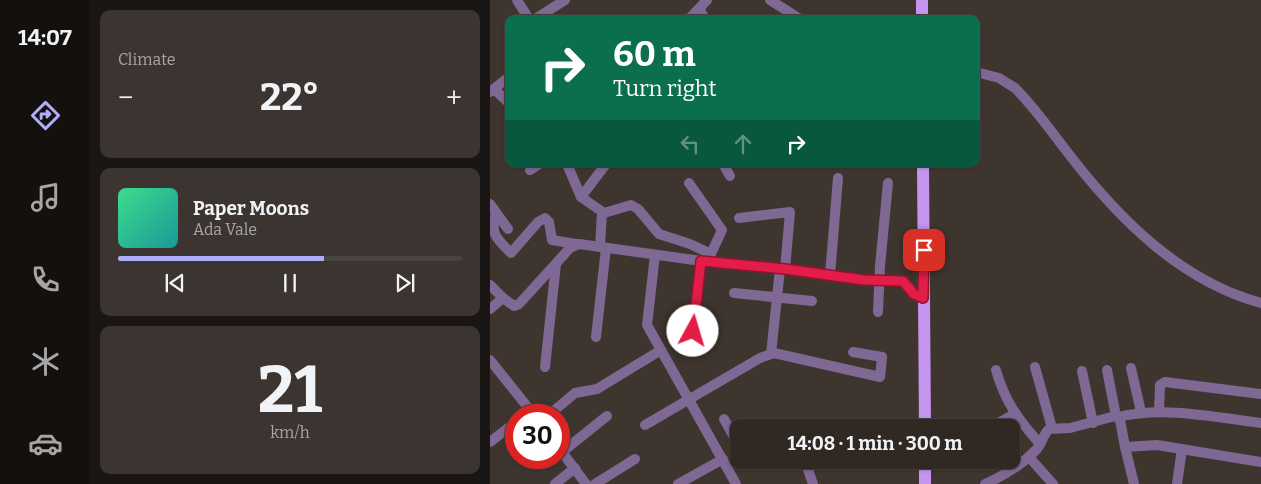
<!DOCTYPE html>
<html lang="en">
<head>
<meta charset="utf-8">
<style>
  :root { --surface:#2f2823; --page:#3b3430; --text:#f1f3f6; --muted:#a7a6a6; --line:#4a4441; --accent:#b0aefa }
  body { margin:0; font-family:Bitter,serif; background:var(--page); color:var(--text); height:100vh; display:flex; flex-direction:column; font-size:19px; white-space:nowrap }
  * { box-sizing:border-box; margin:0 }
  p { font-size:16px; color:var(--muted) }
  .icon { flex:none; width:28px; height:28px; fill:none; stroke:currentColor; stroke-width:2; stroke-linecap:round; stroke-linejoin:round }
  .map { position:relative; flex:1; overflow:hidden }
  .drawer { display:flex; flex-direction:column; gap:10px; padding:10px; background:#1a1613; width:400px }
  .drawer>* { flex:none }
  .guide { position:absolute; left:15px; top:15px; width:475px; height:152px; border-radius:10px; box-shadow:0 1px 4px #0004,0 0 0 1px var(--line); background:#0b6e4f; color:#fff; overflow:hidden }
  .speed { position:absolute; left:15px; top:404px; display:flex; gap:10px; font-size:25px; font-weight:700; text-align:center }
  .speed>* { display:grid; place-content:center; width:65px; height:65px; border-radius:50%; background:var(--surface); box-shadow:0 1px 4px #0004,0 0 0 1px var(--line); line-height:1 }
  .speed .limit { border:8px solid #d22; background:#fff; color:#111 }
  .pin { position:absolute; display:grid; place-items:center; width:42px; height:42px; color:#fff; margin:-21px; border-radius:10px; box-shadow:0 2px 8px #0006 }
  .me { position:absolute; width:55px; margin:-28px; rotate:6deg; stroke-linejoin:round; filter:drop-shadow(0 0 4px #0008) }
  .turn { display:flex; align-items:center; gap:18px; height:105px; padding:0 25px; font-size:22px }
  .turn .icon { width:65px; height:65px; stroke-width:2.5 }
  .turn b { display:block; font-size:35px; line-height:42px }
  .lanes { display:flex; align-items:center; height:48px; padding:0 25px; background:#0003; justify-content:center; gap:25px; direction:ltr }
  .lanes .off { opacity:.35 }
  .big { font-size:38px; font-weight:700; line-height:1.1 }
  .drawer .tile { flex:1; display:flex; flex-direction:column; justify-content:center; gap:8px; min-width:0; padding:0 18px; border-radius:10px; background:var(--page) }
  .drawer .dial { align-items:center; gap:0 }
  .dial b { font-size:65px; line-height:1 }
  .song { display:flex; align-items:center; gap:15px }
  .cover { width:60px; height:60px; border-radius:8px; background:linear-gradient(135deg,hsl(150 70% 55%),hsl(180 70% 35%)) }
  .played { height:5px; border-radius:2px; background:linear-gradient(90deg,var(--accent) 60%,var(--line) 60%) }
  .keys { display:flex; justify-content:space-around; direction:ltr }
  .heat { display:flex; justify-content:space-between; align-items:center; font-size:28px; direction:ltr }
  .trip { position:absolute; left:240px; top:419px; width:290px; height:50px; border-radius:10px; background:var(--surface); box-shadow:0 1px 4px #0004,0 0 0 1px var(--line); font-weight:700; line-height:50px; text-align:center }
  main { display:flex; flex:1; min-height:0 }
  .dock { display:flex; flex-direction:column; width:90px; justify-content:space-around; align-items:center; background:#13100e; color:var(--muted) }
  .dock .icon { width:35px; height:35px }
  .dock .active { color:var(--accent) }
  .dock b { font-size:22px; color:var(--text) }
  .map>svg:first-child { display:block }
</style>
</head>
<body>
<main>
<nav class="dock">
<b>14:07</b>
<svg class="icon active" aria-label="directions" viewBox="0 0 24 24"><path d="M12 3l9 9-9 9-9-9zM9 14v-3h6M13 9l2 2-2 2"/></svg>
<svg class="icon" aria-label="music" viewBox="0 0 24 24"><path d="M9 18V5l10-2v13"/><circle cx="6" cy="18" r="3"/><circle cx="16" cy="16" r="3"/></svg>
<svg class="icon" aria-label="phone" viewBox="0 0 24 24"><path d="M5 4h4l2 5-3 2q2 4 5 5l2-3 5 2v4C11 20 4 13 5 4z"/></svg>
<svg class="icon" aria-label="climate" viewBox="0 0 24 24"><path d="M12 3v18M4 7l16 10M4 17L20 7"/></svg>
<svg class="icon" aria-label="car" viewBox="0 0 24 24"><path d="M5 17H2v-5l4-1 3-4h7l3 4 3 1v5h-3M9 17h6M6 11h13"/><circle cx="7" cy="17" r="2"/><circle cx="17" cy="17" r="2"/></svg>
</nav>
<section class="drawer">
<div class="tile"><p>Climate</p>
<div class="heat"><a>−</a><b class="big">22°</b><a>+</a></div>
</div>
<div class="tile">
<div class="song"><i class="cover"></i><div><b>Paper Moons</b><p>Ada Vale</p></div></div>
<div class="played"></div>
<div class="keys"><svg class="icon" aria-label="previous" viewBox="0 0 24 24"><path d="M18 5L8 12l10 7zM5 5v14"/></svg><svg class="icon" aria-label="pause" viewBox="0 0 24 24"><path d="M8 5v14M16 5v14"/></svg><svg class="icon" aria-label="next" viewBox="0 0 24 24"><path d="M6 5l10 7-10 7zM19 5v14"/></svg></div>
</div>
<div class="tile dial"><b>21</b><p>km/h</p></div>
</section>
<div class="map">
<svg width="771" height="484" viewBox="0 0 771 484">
  <rect width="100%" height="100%" fill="#3f352f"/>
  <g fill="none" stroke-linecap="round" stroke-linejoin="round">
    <!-- minor -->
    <g stroke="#7f6894" stroke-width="10">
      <path d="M27,0L39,19"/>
      <path d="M280,0L310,19"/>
      <path d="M210,10L215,19"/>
      <path d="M45,19L75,0"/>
      <path d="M199,19L217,0"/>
      <path d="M486,72L509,78L525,88C545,108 561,131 578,153C628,218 690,281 771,303"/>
      <path d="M4,89L19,103"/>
      <path d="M0,92L19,77"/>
      <path d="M77,164L91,197L114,213L141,205L148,209L169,234L200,244L221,254"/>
      <path d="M233,164L240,176"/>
      <path d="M40,170L49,164"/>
      <path d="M199,183L232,230L219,258"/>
      <path d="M91,197L116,164"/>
      <path d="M0,204L18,229"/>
      <path d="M6,213C0,234 6,238 21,253L48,222L55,218L59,222L62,240L86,244"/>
      <path d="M249,218L300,212L295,269"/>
      <path d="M110,247L112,212"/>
      <path d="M165,255L157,325L246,484"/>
      <path d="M340,275L348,178"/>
      <path d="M0,285L13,298"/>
      <path d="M244,293L322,301"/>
      <path d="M0,309L13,298L24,306L29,304L80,248L89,244L226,263L295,269L374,280L413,281L424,295L433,298"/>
      <path d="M388,312L390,266L398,183"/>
      <path d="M203,331L211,261"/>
      <path d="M106,337L116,248"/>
      <path d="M281,354L290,269"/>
      <path d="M0,360L44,415"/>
      <path d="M55,367L66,264"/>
      <path d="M545,367L562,428"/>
      <path d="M641,368L651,412"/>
      <path d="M506,370C515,402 528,419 550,444"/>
      <path d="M617,370L626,416"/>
      <path d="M592,371L603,423"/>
      <path d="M669,412L670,385L675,382L771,394"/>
      <path d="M59,415L85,393L107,389L171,350"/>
      <path d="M628,417C675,406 723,417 771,423"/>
      <path d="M234,419L249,446"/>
      <path d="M155,425L270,358L284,353L390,377L392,357L363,352"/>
      <path d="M499,428L525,414"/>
      <path d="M0,442L26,422"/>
      <path d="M635,447L644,484"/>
      <path d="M69,448L96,484"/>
      <path d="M72,452L117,416"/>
      <path d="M539,457L563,484"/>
      <path d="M256,460L260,463L276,460"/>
      <path d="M307,460L315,461L323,484"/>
      <path d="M65,484L85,468"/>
      <path d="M105,484L145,459"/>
      <path d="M188,484L233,459"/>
      <path d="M495,484C513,476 533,464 547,449C552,443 553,435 559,429L580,428L625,416L630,420L635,447L667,445L771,462"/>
      <path d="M687,484L692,449"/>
    </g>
    <!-- major -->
    <g stroke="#c695f0" stroke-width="12">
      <path d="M432,19V0"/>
      <path d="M433,164L435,428"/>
      <path d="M435,484V460"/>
    </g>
  </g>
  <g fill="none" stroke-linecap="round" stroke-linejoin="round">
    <defs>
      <path id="route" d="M203,331L211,261L295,269L374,280L413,281L424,294L433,298L434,250"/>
    </defs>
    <!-- route casing -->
    <use href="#route" stroke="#92132f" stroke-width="12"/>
    <!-- route -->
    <use href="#route" stroke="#e11d48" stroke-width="9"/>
  </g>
</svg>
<div class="speed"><div class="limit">30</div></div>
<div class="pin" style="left:434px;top:250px;background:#d93025"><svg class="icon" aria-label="arrive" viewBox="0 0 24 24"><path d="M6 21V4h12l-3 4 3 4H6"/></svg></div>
<svg class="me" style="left:203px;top:331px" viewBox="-20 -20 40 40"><circle r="19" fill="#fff"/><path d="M0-13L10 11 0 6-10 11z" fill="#e11d48"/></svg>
<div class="trip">14:08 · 1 min · 300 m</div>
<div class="guide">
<div class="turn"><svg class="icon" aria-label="right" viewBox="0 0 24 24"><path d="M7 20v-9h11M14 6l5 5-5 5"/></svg><div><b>60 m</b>Turn right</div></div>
<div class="lanes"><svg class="icon off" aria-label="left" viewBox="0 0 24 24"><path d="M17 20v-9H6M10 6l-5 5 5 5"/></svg><svg class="icon off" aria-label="ahead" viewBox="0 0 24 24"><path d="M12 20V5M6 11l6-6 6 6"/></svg><svg class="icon" aria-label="right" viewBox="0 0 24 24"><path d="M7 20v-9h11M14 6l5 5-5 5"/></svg></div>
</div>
</div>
</main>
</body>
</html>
